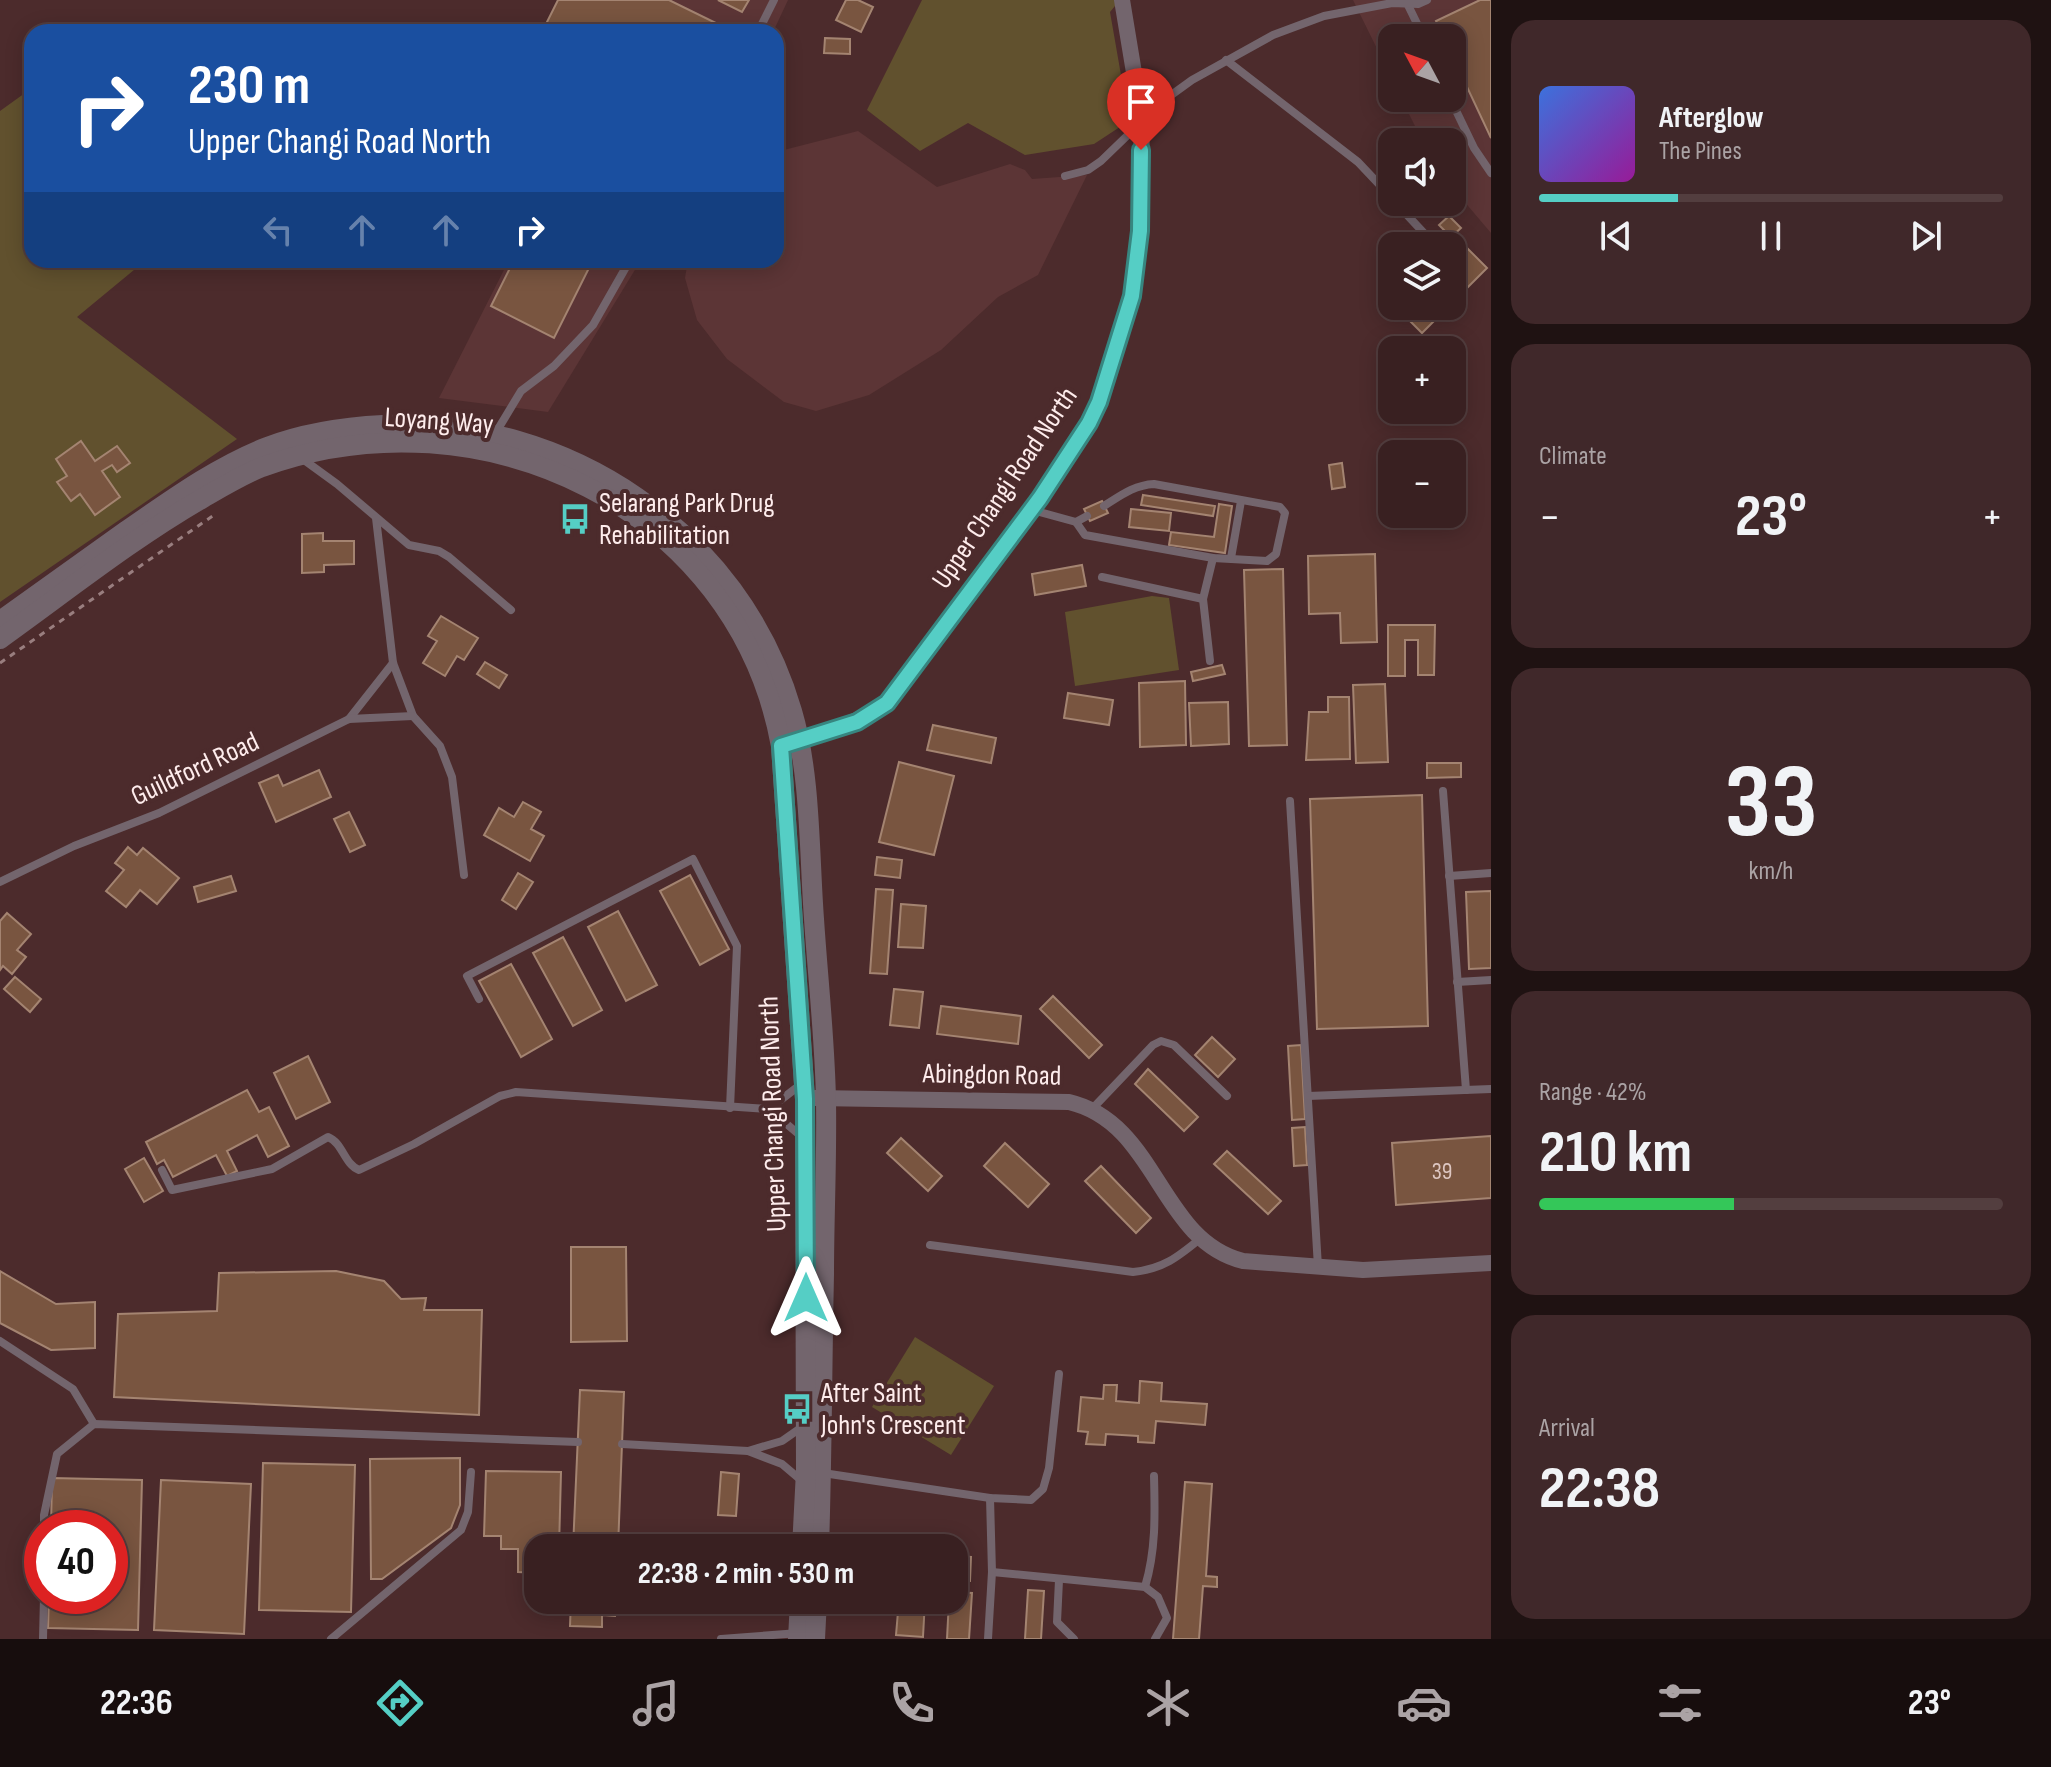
<!DOCTYPE html>
<html lang="en">
<head>
<meta charset="utf-8">
<style>
  :root { --surface:#392021; --page:#40282a; --text:#f1f3f6; --muted:#aba3a5; --line:#533e3f; --accent:#55cec5 }
  body { margin:0; font-family:"Sofia Sans Condensed",sans-serif; background:var(--page); color:var(--text); height:100vh; display:flex; flex-direction:column; font-size:30px; white-space:nowrap }
  * { box-sizing:border-box; margin:0 }
  p { font-size:26px; color:var(--muted) }
  .icon { flex:none; width:44px; height:44px; fill:none; stroke:currentColor; stroke-width:2; stroke-linecap:round; stroke-linejoin:round }
  .map { position:relative; flex:1; overflow:hidden }
  .panel { display:flex; flex-direction:column; gap:20px; padding:20px; background:#1f1212; width:560px }
  .panel>* { flex:none }
  .top-card { position:absolute; left:24px; top:24px; width:760px; height:244px; border-radius:24px; box-shadow:0 4px 20px #0003,0 0 0 2px var(--line); background:#1a4fa0; color:#fff; overflow:hidden }
  .needle { width:52px; rotate:311deg }
  .tools { position:absolute; left:1378px; top:24px; display:grid; gap:16px }
  .tools a { display:grid; place-items:center; width:88px; height:88px; border-radius:16px; background:var(--surface); box-shadow:0 4px 20px #0003,0 0 0 2px var(--line); font-size:40px }
  .speed { position:absolute; left:24px; top:1510px; display:flex; gap:16px; font-size:40px; font-weight:700; text-align:center }
  .speed>* { display:grid; place-content:center; width:104px; height:104px; border-radius:50%; background:var(--surface); box-shadow:0 4px 20px #0003,0 0 0 2px var(--line); line-height:1 }
  .speed .limit { border:12px solid #d22; background:#fff; color:#111 }
  .pin { position:absolute; display:grid; place-items:center; width:68px; height:68px; color:#fff; margin:-82px -34px; border-radius:50% 50% 50% 0; rotate:-45deg; box-shadow:0 0 8px #0007 }
  .pin .icon { rotate:45deg }
  .me { position:absolute; width:88px; margin:-44px; rotate:0deg; stroke-linejoin:round; filter:drop-shadow(0 0 6px #0008) }
  .turn { display:flex; align-items:center; gap:28px; height:168px; padding:0 32px; font-size:36px }
  .turn .icon { width:104px; height:104px; stroke-width:2.5 }
  .turn b { display:block; font-size:56px; line-height:68px }
  .lanes { display:flex; align-items:center; height:76px; padding:0 32px; background:#0003; justify-content:center; gap:40px; direction:ltr }
  .lanes .off { opacity:.35 }
  .big { font-size:60px; font-weight:700; line-height:1.1 }
  .panel .card { flex:1; display:flex; flex-direction:column; justify-content:center; gap:12px; min-width:0; padding:0 28px; border-radius:24px; background:var(--page) }
  .panel .dial { align-items:center; gap:0 }
  .dial b { font-size:104px; line-height:1 }
  .song { display:flex; align-items:center; gap:24px }
  .cover { width:96px; height:96px; border-radius:12px; background:linear-gradient(135deg,hsl(220 70% 55%),hsl(300 70% 35%)) }
  .played { height:8px; border-radius:4px; background:linear-gradient(90deg,var(--accent) 30%,var(--line) 30%) }
  .keys { display:flex; justify-content:space-around; direction:ltr }
  .heat { display:flex; justify-content:space-between; align-items:center; font-size:44px; direction:ltr }
  .charge { height:12px; border-radius:6px; background:linear-gradient(90deg,#34c759 42%,var(--line) 0) }
  .trip { position:absolute; left:524px; top:1534px; width:444px; height:80px; border-radius:24px; background:var(--surface); box-shadow:0 4px 20px #0003,0 0 0 2px var(--line); font-weight:700; line-height:80px; text-align:center }
  .tab-bar { display:flex; height:128px; justify-content:space-around; align-items:center; background:#170d0d; color:var(--muted) }
  .tab-bar .icon { width:56px; height:56px }
  .tab-bar .on { color:var(--accent) }
  .tab-bar b { font-size:36px; color:var(--text) }
  main { display:flex; flex:1; min-height:0 }
  .map>svg:first-child { display:block }
</style>
</head>
<body>
<main>
<div class="map">
<svg width="1491" height="1639" viewBox="0 0 1491 1639">
  <rect width="100%" height="100%" fill="#4c2b2c"/>
  <!-- built -->
  <g fill="#5c3536">
    <path d="M560,0H788L773,32H543Z"/>
    <path d="M1353,0H1491V233L1452,187V142H1423L1401,98H1452V38H1392V79Z"/>
    <path d="M858,131L937,187L1010,164L1025,170L1032,179L1087,175L1038,275L998,297L941,350L869,395L816,411L784,402L727,359L697,320L685,278L688,260H776V152Z"/>
    <path d="M509,260H641L548,412L439,398Z"/>
  </g>
  <!-- green -->
  <g fill="#61512e">
    <path d="M922,0H1120L1110,12L1129,121L1094,144L1025,155L968,123L920,151L867,110Z"/>
    <path d="M32,88V260H146L77,317L237,439L0,602V111Z"/>
    <path d="M1152,596L1169,598L1179,670L1075,686L1065,612Z"/>
    <path d="M915,1337L994,1386L951,1455L872,1407Z"/>
  </g>
  <!-- building -->
  <g fill="#795540" stroke="#a48471" stroke-width="2">
    <path d="M558,0H669L728,29L726,32H542Z"/>
    <path d="M718,0H749L742,12Z"/>
    <path d="M846,0H858L873,7L861,32L836,20Z"/>
    <path d="M1480,0H1491V138L1452,55V38H1444L1436,21Z"/>
    <path d="M825,38L850,39V54L824,53Z"/>
    <path d="M1449,216L1461,228L1451,237L1439,225Z"/>
    <path d="M1466,247L1487,268L1452,303V261Z"/>
    <path d="M514,260H593L554,338L491,306Z"/>
    <path d="M1408,306H1449L1422,333L1401,312Z"/>
    <path d="M81,441L95,461L117,446L130,463L117,472L112,465L102,471L120,497L95,515L80,494L71,501L57,482L67,476L56,459Z"/>
    <path d="M1342,463L1345,487L1332,489L1329,465Z"/>
    <path d="M1143,495L1215,506L1213,516L1141,505Z"/>
    <path d="M1102,501L1108,513L1090,521L1084,509Z"/>
    <path d="M1219,504L1232,506L1225,553L1169,545L1171,532L1214,537Z"/>
    <path d="M1131,509L1171,513L1169,531L1129,527Z"/>
    <path d="M323,533V541H354V564L324,565V572L302,573V534Z"/>
    <path d="M1375,554L1377,642L1341,643L1340,613L1309,614L1308,556Z"/>
    <path d="M1082,565L1086,586L1035,595L1032,574Z"/>
    <path d="M1283,569L1287,745L1249,746L1244,570Z"/>
    <path d="M441,616L478,638L464,660L457,656L445,676L423,663L437,641L428,636Z"/>
    <path d="M1388,625H1435L1434,675H1418V640H1405V676H1388Z"/>
    <path d="M485,662L507,675L499,688L477,674Z"/>
    <path d="M1222,665L1225,674L1193,681L1191,672Z"/>
    <path d="M1185,681L1186,745L1140,747L1139,683Z"/>
    <path d="M1385,684L1388,762L1356,763L1353,685Z"/>
    <path d="M1068,693L1113,700L1109,725L1064,718Z"/>
    <path d="M1328,697H1349L1350,759L1306,760L1309,712H1328Z"/>
    <path d="M1228,702L1229,744L1191,746L1189,703Z"/>
    <path d="M933,725L996,738L991,763L927,750Z"/>
    <path d="M899,762L954,776L934,855L879,842Z"/>
    <path d="M1427,763H1461V777L1427,778Z"/>
    <path d="M319,770L331,797L276,822L259,783L278,775L283,786Z"/>
    <path d="M1422,795L1428,1026L1317,1029L1310,799Z"/>
    <path d="M523,802L541,812L531,829L544,836L530,861L484,835L499,808L514,817Z"/>
    <path d="M349,812L365,845L350,852L334,819Z"/>
    <path d="M128,847L137,855L143,848L179,878L157,904L140,890L126,907L106,891L124,870L115,863Z"/>
    <path d="M877,857L902,860L900,878L875,875Z"/>
    <path d="M518,873L533,882L516,909L502,900Z"/>
    <path d="M690,875L729,949L700,965L660,891Z"/>
    <path d="M231,876L236,891L198,902L194,887Z"/>
    <path d="M876,889L893,890L887,974L870,973Z"/>
    <path d="M1491,891V968L1469,969L1466,892Z"/>
    <path d="M901,904L926,906L923,948L898,947Z"/>
    <path d="M618,911L657,985L626,1001L588,927Z"/>
    <path d="M7,913L31,934L17,950L26,957L12,974L3,966L0,970V921Z"/>
    <path d="M563,937L602,1010L573,1026L533,953Z"/>
    <path d="M511,964L552,1039L521,1057L479,981Z"/>
    <path d="M15,977L41,999L30,1012L4,989Z"/>
    <path d="M894,989L923,992L919,1028L890,1025Z"/>
    <path d="M1053,996L1102,1045L1089,1058L1040,1009Z"/>
    <path d="M941,1006L1021,1016L1018,1044L937,1034Z"/>
    <path d="M1212,1037L1235,1059L1218,1077L1195,1055Z"/>
    <path d="M1301,1045L1305,1119L1292,1120L1288,1046Z"/>
    <path d="M308,1056L330,1102L296,1119L274,1073Z"/>
    <path d="M1148,1069L1198,1117L1184,1131L1135,1084Z"/>
    <path d="M247,1090L259,1112L269,1107L289,1146L268,1157L257,1135L227,1151L237,1171L227,1176L216,1155L173,1177L164,1160L157,1164L146,1142Z"/>
    <path d="M1305,1127L1307,1165L1294,1166L1292,1128Z"/>
    <path d="M1491,1136V1198L1396,1205L1392,1143Z"/>
    <path d="M901,1138L942,1176L928,1191L887,1153Z"/>
    <path d="M1005,1143L1049,1184L1028,1207L984,1166Z"/>
    <path d="M1227,1151L1281,1201L1268,1214L1214,1164Z"/>
    <path d="M144,1158L163,1191L144,1202L125,1169Z"/>
    <path d="M1101,1166L1151,1218L1136,1233L1085,1181Z"/>
    <path d="M571,1247H626L627,1341L571,1342Z"/>
    <path d="M0,1271L56,1304L95,1302V1348L51,1350L0,1323Z"/>
    <path d="M336,1271L384,1281L401,1299L426,1298L424,1310H482L479,1415L114,1397L118,1314L217,1311L219,1273Z"/>
    <path d="M1140,1381L1162,1383L1161,1401L1207,1404L1205,1425L1156,1421L1154,1443L1138,1442V1436L1106,1434L1105,1445L1086,1444L1088,1432L1078,1431L1081,1397L1103,1399L1104,1385H1117L1116,1401L1139,1403Z"/>
    <path d="M580,1390L624,1392L618,1548H573Z"/>
    <path d="M460,1458V1505L451,1528L382,1579H371L370,1459Z"/>
    <path d="M263,1463L355,1465L351,1612L259,1610Z"/>
    <path d="M486,1471L561,1472L559,1548H538V1573L518,1572V1549H501V1536H484Z"/>
    <path d="M721,1472L739,1474L736,1516L718,1515Z"/>
    <path d="M52,1478L142,1480L138,1630L48,1628L49,1596H110V1528H51Z"/>
    <path d="M161,1480L251,1484L244,1634L154,1630Z"/>
    <path d="M1185,1482L1212,1484L1206,1576L1217,1577V1587L1203,1586L1199,1639H1173Z"/>
    <path d="M954,1556L971,1557L970,1581L954,1580Z"/>
    <path d="M1028,1590L1044,1591L1041,1639H1025Z"/>
    <path d="M954,1592L972,1593L969,1639H947L949,1600H954Z"/>
    <path d="M571,1600H616L615,1616L602,1615V1627L570,1626Z"/>
    <path d="M899,1600H925L923,1637L896,1635Z"/>
  </g>
  <g fill="none" stroke-linecap="round" stroke-linejoin="round">
    <!-- path -->
    <path stroke="#997e7f" stroke-width="3" stroke-dasharray="6 6" stroke-linecap="butt" d="M0,663L214,515"/>
    <!-- service -->
    <g stroke="#73656d" stroke-width="8">
      <path d="M1407,3L1424,38"/>
      <path d="M758,32L774,0"/>
      <path d="M1226,60L1358,162L1392,198"/>
      <path d="M1450,98L1474,148L1491,173"/>
      <path d="M1065,176L1088,170L1101,161L1163,101L1192,80L1273,35L1324,16L1392,3L1418,4L1427,0"/>
      <path d="M1395,202L1436,246"/>
      <path d="M495,434L521,391L554,366L593,325L630,260"/>
      <path d="M304,460L337,484L409,545L439,551L449,557L511,610"/>
      <path d="M1032,510L1076,522"/>
      <path d="M1087,516L1076,522L1085,535L1213,558L1267,561L1276,554L1285,513L1280,507L1154,484C1134,485 1120,496 1104,506"/>
      <path d="M376,518L393,663L413,716L440,746L452,777L464,875"/>
      <path d="M1231,558L1241,501"/>
      <path d="M1102,577L1203,599"/>
      <path d="M1210,661L1203,599L1213,558"/>
      <path d="M349,719L393,663"/>
      <path d="M1443,791L1466,1090"/>
      <path d="M1290,801L1318,1267"/>
      <path d="M1449,876L1491,873"/>
      <path d="M0,882L74,846L159,813L349,719L413,716"/>
      <path d="M1457,982L1491,980"/>
      <path d="M479,999L467,976L693,859L737,946L730,1108"/>
      <path d="M1308,1096L1491,1089"/>
      <path d="M1093,1108L1153,1045L1161,1041L1174,1045L1227,1096"/>
      <path d="M769,1109L800,1085"/>
      <path d="M162,1170L172,1190L272,1169L328,1137C343,1143 344,1164 359,1170L414,1144L500,1096L516,1092L769,1109L802,1137"/>
      <path d="M930,1245L1133,1272C1163,1269 1178,1257 1201,1238"/>
      <path d="M0,1341L73,1389L94,1424"/>
      <path d="M802,1427L782,1441L748,1451L782,1464L802,1481"/>
      <path d="M622,1444L748,1451"/>
      <path d="M823,1473L990,1498L1031,1500L1043,1489L1049,1468L1059,1374"/>
      <path d="M44,1528V1515L57,1454L94,1424L578,1442"/>
      <path d="M992,1572L1145,1587L1158,1597L1167,1618L1155,1639"/>
      <path d="M1059,1580L1057,1622L1074,1639"/>
      <path d="M1145,1587C1156,1550 1155,1515 1154,1476"/>
      <path d="M43,1639L44,1596"/>
      <path d="M331,1639L461,1530L468,1512L471,1472"/>
      <path d="M721,1639L799,1633"/>
      <path d="M988,1639L992,1572L990,1498"/>
    </g>
    <!-- minor -->
    <g stroke="#73656d" stroke-width="16">
      <path d="M799,740C838,728 872,720 899,689L1040,498L1089,423L1107,379L1132,296L1140,231L1142,121L1122,0"/>
      <path d="M815,1098L1069,1102C1158,1123 1159,1240 1243,1261L1363,1270L1491,1263"/>
    </g>
    <!-- tertiary -->
    <g stroke="#73656d" stroke-width="20">
      <path d="M0,621C42,591 84,561 126,531C171,500 216,467 267,447C304,433 344,427 383,425C567,416 740,532 792,711C811,775 809,852 814,919C818,980 825,1041 826,1101C827,1159 824,1217 824,1274C822,1366 822,1457 819,1548"/>
      <path d="M0,639C67,591 132,539 203,498C222,487 242,475 262,467C482,387 738,508 781,746L805,1099L806,1471L802,1548"/>
      <path d="M798,1639L800,1600"/>
      <path d="M815,1639L817,1600"/>
    </g>
  </g>
  <g fill="none" stroke-linecap="round" stroke-linejoin="round">
    <defs>
      <path id="route" d="M806,1298L805,1099L781,746L857,722L887,703L1040,498L1089,423L1099,402L1132,296L1140,231L1141,150"/>
    </defs>
    <!-- route casing -->
    <use href="#route" stroke="#378680" stroke-width="20"/>
    <!-- route -->
    <use href="#route" stroke="#55cec5" stroke-width="14"/>
  </g>
  <!-- icons -->
  <defs>
    <symbol id="bus-bare" viewBox="-9 -9 18 18"><path d="M-5-6H5V4H4V6H2V4H-2V6H-4V4H-5ZM-3.5-4V0h7V-4ZM-3.5 1.2v1.5H-2V1.2ZM2 1.2v1.5H3.5V1.2Z" fill="#55cec5" stroke="#4c2b2c" stroke-width="2.5" paint-order="stroke"/></symbol>
  </defs>
  <g fill-rule="evenodd">
    <use href="#bus-bare" x="553" y="497" width="44" height="44"/>
    <use href="#bus-bare" x="775" y="1387" width="44" height="44"/>
  </g>
  <g text-anchor="middle" dominant-baseline="central" stroke-width="8" stroke-linejoin="round" paint-order="stroke">
    <!-- number labels -->
    <g font-size="24" fill="#ddc6c1">
      <text x="1442" y="1171">39</text>
    </g>
    <!-- street labels -->
    <g font-size="28" fill="#feecec" stroke="#4c2b2c">
      <text transform="translate(439 421) rotate(4)">Loyang Way</text>
      <text transform="translate(1005 488) rotate(-56)">Upper Changi Road North</text>
      <text transform="translate(195 769) rotate(-25)">Guildford Road</text>
      <text transform="translate(992 1075) rotate(1)">Abingdon Road</text>
      <text transform="translate(773 1114) rotate(-92)">Upper Changi Road North</text>
    </g>
    <!-- poi labels -->
    <g font-size="28" fill="#feecec" stroke="#4c2b2c" text-anchor="start">
      <text x="599" y="503">Selarang Park Drug<tspan x="599" dy="32">Rehabilitation</tspan></text>
      <text x="821" y="1393">After Saint<tspan x="821" dy="32">John's Crescent</tspan></text>
    </g>
  </g>
</svg>
<div class="tools">
<a><svg class="needle" viewBox="-14 -14 28 28"><path d="M0-13l5 13h-10z" fill="#e53935"/><path d="M0 13l5-13h-10z" fill="#aba3a5"/></svg></a>
<a><svg class="icon" aria-label="sound" viewBox="0 0 24 24"><path d="M4 9h4l5-4v14l-5-4H4zM17 9q2 3 0 6"/></svg></a>
<a><svg class="icon" aria-label="layers" viewBox="0 0 24 24"><path d="M12 4l9 5-9 5-9-5zM3 14l9 5 9-5"/></svg></a>
<a>+</a>
<a>−</a>
</div>
<div class="speed"><div class="limit">40</div></div>
<div class="pin" style="left:1141px;top:150px;background:#d93025"><svg class="icon" aria-label="arrive" viewBox="0 0 24 24"><path d="M6 21V4h12l-3 4 3 4H6"/></svg></div>
<svg class="me" style="left:806px;top:1298px" viewBox="-20 -20 40 40"><path d="M0-17L14 15 0 8-14 15z" fill="#55cec5" stroke="#fff" stroke-width="4"/></svg>
<div class="trip">22:38 · 2 min · 530 m</div>
<div class="top-card">
<div class="turn"><svg class="icon" aria-label="right" viewBox="0 0 24 24"><path d="M7 20v-9h11M14 6l5 5-5 5"/></svg><div><b>230 m</b>Upper Changi Road North</div></div>
<div class="lanes"><svg class="icon off" aria-label="left" viewBox="0 0 24 24"><path d="M17 20v-9H6M10 6l-5 5 5 5"/></svg><svg class="icon off" aria-label="ahead" viewBox="0 0 24 24"><path d="M12 20V5M6 11l6-6 6 6"/></svg><svg class="icon off" aria-label="ahead" viewBox="0 0 24 24"><path d="M12 20V5M6 11l6-6 6 6"/></svg><svg class="icon" aria-label="right" viewBox="0 0 24 24"><path d="M7 20v-9h11M14 6l5 5-5 5"/></svg></div>
</div>
</div>
<section class="panel">
<div class="card">
<div class="song"><i class="cover"></i><div><b>Afterglow</b><p>The Pines</p></div></div>
<div class="played"></div>
<div class="keys"><svg class="icon" aria-label="previous" viewBox="0 0 24 24"><path d="M18 5L8 12l10 7zM5 5v14"/></svg><svg class="icon" aria-label="pause" viewBox="0 0 24 24"><path d="M8 5v14M16 5v14"/></svg><svg class="icon" aria-label="next" viewBox="0 0 24 24"><path d="M6 5l10 7-10 7zM19 5v14"/></svg></div>
</div>
<div class="card"><p>Climate</p>
<div class="heat"><a>−</a><b class="big">23°</b><a>+</a></div>
</div>
<div class="card dial"><b>33</b><p>km/h</p></div>
<div class="card"><p>Range · 42%</p><b class="big">210 km</b><div class="charge"></div></div>
<div class="card"><p>Arrival</p><b class="big">22:38</b></div>
</section>
</main>
<nav class="tab-bar">
<b>22:36</b>
<svg class="icon on" aria-label="directions" viewBox="0 0 24 24"><path d="M12 3l9 9-9 9-9-9zM9 14v-3h6M13 9l2 2-2 2"/></svg>
<svg class="icon" aria-label="music" viewBox="0 0 24 24"><path d="M9 18V5l10-2v13"/><circle cx="6" cy="18" r="3"/><circle cx="16" cy="16" r="3"/></svg>
<svg class="icon" aria-label="phone" viewBox="0 0 24 24"><path d="M5 4h4l2 5-3 2q2 4 5 5l2-3 5 2v4C11 20 4 13 5 4z"/></svg>
<svg class="icon" aria-label="climate" viewBox="0 0 24 24"><path d="M12 3v18M4 7l16 10M4 17L20 7"/></svg>
<svg class="icon" aria-label="car" viewBox="0 0 24 24"><path d="M5 17H2v-5l4-1 3-4h7l3 4 3 1v5h-3M9 17h6M6 11h13"/><circle cx="7" cy="17" r="2"/><circle cx="17" cy="17" r="2"/></svg>
<svg class="icon" aria-label="filters" viewBox="0 0 24 24"><path d="M4 7h16M4 17h16"/><circle cx="9" cy="7" r="2"/><circle cx="15" cy="17" r="2"/></svg>
<b>23°</b>
</nav>
</body>
</html>
